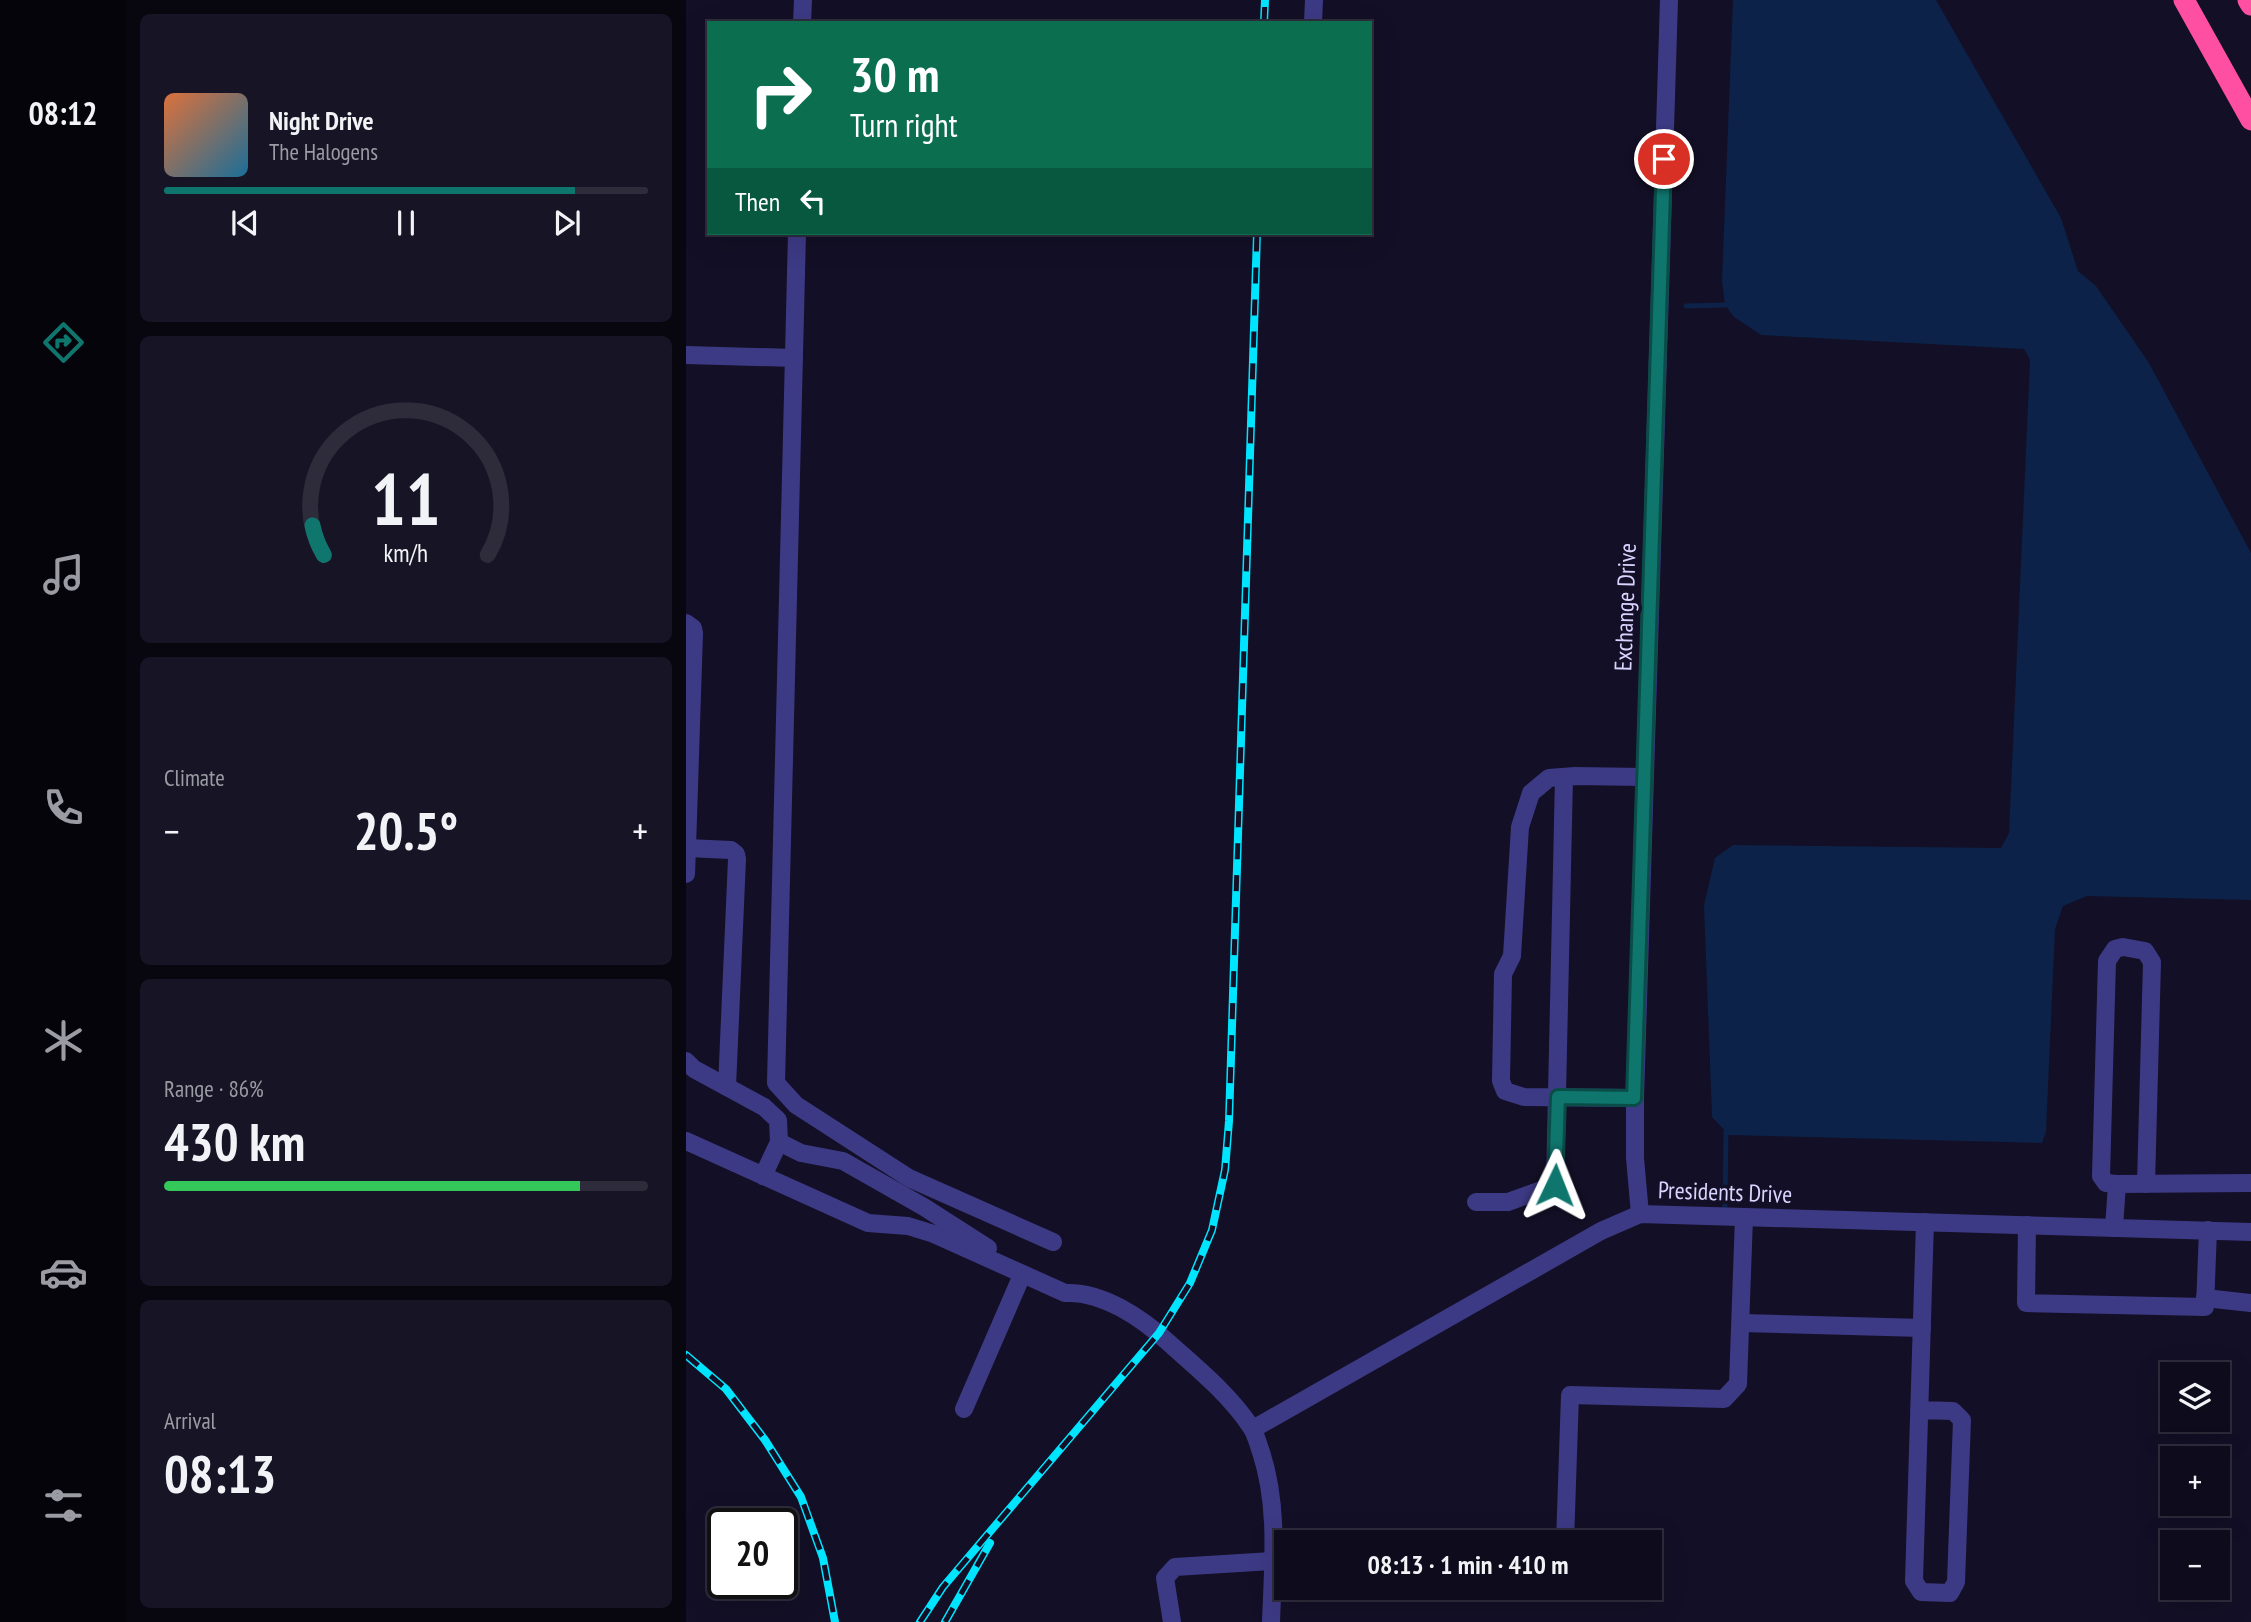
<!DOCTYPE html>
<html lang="en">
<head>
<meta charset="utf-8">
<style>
  :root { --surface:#0e0b1c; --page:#171425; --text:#f1f3f6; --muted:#9b9ba3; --line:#2e2b3b; --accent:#0f766e }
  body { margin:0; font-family:"PT Sans Narrow",sans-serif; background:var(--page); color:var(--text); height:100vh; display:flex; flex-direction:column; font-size:26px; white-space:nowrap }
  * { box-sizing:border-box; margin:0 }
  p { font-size:23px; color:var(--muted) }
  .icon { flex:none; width:38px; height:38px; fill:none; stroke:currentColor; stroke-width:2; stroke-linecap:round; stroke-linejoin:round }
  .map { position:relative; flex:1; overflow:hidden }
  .panel { display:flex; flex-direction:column; gap:14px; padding:14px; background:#08060f; width:560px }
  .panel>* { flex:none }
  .guide { position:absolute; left:21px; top:21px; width:665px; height:214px; border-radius:0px; box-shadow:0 7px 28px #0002,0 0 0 2px var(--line); background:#0b6e4f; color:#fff; overflow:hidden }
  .tools { position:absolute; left:1474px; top:1362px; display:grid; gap:14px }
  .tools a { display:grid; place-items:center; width:70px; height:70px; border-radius:0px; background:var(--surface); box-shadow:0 7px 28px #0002,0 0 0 2px var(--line); font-size:35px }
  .speed { position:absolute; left:21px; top:1508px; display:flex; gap:14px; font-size:35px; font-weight:700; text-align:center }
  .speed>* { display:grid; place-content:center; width:91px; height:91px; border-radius:50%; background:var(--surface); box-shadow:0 7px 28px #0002,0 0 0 2px var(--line); line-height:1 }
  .speed .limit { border:4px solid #111; border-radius:10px; background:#fff; color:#111 }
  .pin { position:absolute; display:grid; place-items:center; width:60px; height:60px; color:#fff; margin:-30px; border:4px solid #fff; border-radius:50%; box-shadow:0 2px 7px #0007 }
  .me { position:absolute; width:77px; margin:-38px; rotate:2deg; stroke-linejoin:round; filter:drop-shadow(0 0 5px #0008) }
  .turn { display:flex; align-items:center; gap:24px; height:147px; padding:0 28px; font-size:32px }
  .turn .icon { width:91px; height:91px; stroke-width:2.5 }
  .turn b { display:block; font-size:49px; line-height:60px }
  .then { display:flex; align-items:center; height:66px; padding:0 28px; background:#0003; gap:14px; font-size:26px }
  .big { font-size:52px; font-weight:700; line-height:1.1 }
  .panel .tile { flex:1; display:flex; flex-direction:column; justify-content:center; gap:10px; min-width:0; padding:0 24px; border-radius:10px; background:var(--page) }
  .panel .dial { align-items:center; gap:0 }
  .dial svg { height:182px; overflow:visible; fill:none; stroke:var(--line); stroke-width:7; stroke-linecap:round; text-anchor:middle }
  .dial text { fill:var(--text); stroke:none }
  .song { display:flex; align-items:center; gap:21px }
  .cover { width:84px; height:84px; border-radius:10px; background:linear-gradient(135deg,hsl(20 70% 55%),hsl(200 70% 35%)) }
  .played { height:7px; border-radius:4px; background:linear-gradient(90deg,var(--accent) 85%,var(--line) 85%) }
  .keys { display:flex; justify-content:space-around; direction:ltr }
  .heat { display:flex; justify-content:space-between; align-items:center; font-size:38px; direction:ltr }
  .charge { height:10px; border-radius:5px; background:linear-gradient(90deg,#34c759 86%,var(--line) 0) }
  .trip { position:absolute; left:588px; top:1530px; width:388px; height:70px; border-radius:0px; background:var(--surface); box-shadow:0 7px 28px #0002,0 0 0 2px var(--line); font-weight:700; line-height:70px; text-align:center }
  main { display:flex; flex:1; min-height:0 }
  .tabs { display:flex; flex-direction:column; width:126px; justify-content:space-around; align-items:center; background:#06040b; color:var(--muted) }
  .tabs .icon { width:49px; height:49px }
  .tabs .selected { color:var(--accent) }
  .tabs b { font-size:32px; color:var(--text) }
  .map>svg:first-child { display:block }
</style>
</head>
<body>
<main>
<nav class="tabs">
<b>08:12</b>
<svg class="icon selected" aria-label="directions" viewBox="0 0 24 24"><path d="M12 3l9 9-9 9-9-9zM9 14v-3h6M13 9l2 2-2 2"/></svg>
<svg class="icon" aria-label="music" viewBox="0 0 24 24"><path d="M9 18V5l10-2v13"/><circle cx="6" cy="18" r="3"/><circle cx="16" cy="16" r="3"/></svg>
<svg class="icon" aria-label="phone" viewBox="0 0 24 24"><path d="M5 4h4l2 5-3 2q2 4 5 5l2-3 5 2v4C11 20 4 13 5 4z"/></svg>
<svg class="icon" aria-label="climate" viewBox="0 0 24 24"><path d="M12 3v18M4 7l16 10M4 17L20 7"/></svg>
<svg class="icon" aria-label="car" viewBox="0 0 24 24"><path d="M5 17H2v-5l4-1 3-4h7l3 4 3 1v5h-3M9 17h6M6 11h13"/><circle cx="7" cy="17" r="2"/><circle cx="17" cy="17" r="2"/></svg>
<svg class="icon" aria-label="filters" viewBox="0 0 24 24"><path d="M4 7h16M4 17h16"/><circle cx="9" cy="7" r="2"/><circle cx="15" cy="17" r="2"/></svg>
</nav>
<section class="panel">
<div class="tile">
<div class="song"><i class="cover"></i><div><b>Night Drive</b><p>The Halogens</p></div></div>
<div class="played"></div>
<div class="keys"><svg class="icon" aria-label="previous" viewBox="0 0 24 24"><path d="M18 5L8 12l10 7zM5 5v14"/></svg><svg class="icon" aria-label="pause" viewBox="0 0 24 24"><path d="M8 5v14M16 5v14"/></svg><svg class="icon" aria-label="next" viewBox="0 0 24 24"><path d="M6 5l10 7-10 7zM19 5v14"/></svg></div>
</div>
<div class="tile dial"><svg viewBox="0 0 100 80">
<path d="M14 69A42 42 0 1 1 86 69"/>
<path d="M14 69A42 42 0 0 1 9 56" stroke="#0f766e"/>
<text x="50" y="56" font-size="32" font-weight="700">11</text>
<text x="50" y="72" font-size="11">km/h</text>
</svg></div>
<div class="tile"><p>Climate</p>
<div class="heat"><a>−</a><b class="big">20.5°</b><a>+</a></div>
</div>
<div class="tile"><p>Range · 86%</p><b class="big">430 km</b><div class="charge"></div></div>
<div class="tile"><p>Arrival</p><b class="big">08:13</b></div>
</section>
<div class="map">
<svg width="1565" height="1622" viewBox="0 0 1565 1622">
  <rect width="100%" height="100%" fill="#130f26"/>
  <!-- water -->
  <path fill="#0c2248" d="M1047,0H1250L1375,218L1392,271L1410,286L1463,363L1565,553V900L1401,896L1377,906L1369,929L1360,1132L1356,1143L1043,1135L1026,1117L1018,905L1029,858L1047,845L1315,848L1323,833L1344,360L1338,349L1075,335L1048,317L1039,305L1036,281Z"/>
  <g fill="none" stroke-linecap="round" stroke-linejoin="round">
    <!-- stream -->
    <g stroke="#0c2248" stroke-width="5">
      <path d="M1000,306L1039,305"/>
      <path d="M1039,1206L1040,1132"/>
    </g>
    <!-- minor -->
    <g stroke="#3d3a85" stroke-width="18">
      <path d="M116,23L117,0"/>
      <path d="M627,23L628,0"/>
      <path d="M111,233L90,1083L110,1105L223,1178L367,1242"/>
      <path d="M0,355L108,358"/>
      <path d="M0,623L7,628L8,633L1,848L45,850L50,854L51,859L41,1087"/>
      <path d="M0,874L1,848"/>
      <path d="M0,1061L8,1069L78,1107L92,1120L93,1142L77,1176"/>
      <path d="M949,1098L838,1097L819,1091L815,1081L817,974L826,956L834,827L845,793L863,778L889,776L958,777"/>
      <path d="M0,1141L182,1223L222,1226L248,1234L379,1293C416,1291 456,1318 483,1343C512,1369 543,1394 565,1427C570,1434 572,1444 575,1452C593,1507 587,1565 585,1622"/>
      <path d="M93,1142L115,1153L157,1161L238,1207L302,1248"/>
      <path d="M1431,1184L1420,1183L1415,1176L1421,961L1429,949L1437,947L1459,951L1466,962L1460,1184"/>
      <path d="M790,1202H822L869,1185L878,777"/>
      <path d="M954,1214L949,1158V1098L983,0"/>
      <path d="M1341,1225L1340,1303L1519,1307L1522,1230"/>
      <path d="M1428,1228L1431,1184L1565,1183"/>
      <path d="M1519,1298L1565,1303"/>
      <path d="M1055,1323L1236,1328"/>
      <path d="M278,1409L336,1275"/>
      <path d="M1233,1410L1267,1411L1276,1420L1270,1582L1264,1593L1235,1592L1228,1581L1239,1222"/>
      <path d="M567,1429L915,1231L954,1214L1565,1232"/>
      <path d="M879,1542L884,1395L1038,1399L1052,1384L1058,1217"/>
      <path d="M486,1622L479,1578L489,1567L587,1561"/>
    </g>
    <!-- highway -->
    <g stroke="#ff4fa3" stroke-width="21">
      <path d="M1498,0L1565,120"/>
      <path d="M1562,0L1565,5"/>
    </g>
    <defs>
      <g id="rail">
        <path d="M578,23L579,0"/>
        <path d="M0,1355L40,1389L79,1440L115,1497L137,1558L149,1622"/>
        <path d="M234,1622L257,1587L473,1333L504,1283L526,1230L539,1170L543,1121L571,233"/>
        <path d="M259,1622L304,1543"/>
      </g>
    </defs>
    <!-- rail casing -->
    <use href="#rail" stroke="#00e5ff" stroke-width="8"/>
    <!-- rail -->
    <use href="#rail" stroke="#130f26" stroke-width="5" stroke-dasharray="16" stroke-linecap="butt"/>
  </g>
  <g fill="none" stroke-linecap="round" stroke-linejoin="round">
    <defs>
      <path id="route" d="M869,1185L872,1097L948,1098L978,159"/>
    </defs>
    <!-- route casing -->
    <use href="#route" stroke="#0a4d48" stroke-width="18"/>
    <!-- route -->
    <use href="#route" stroke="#0f766e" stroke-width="12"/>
  </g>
  <g text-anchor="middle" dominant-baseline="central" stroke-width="7" stroke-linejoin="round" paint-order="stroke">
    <!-- street labels -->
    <g font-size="24" fill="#d9d4ff" stroke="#130f26">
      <text transform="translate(939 607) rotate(-88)">Exchange Drive</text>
      <text transform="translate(1039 1192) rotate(2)">Presidents Drive</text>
    </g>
  </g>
</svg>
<div class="tools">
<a><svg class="icon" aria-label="layers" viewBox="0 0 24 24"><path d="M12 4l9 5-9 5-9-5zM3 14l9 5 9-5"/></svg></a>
<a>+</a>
<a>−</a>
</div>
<div class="speed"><div class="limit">20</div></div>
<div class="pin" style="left:978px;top:159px;background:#d93025"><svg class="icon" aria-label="arrive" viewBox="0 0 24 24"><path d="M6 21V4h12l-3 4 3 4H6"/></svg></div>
<svg class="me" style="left:869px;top:1185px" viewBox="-20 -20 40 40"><path d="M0-17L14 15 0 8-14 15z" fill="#0f766e" stroke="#fff" stroke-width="4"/></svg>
<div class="trip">08:13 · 1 min · 410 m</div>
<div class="guide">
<div class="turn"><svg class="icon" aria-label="right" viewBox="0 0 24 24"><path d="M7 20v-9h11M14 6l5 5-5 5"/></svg><div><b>30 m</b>Turn right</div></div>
<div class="then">Then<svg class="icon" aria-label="left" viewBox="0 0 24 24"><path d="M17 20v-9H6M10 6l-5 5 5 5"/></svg></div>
</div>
</div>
</main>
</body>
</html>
